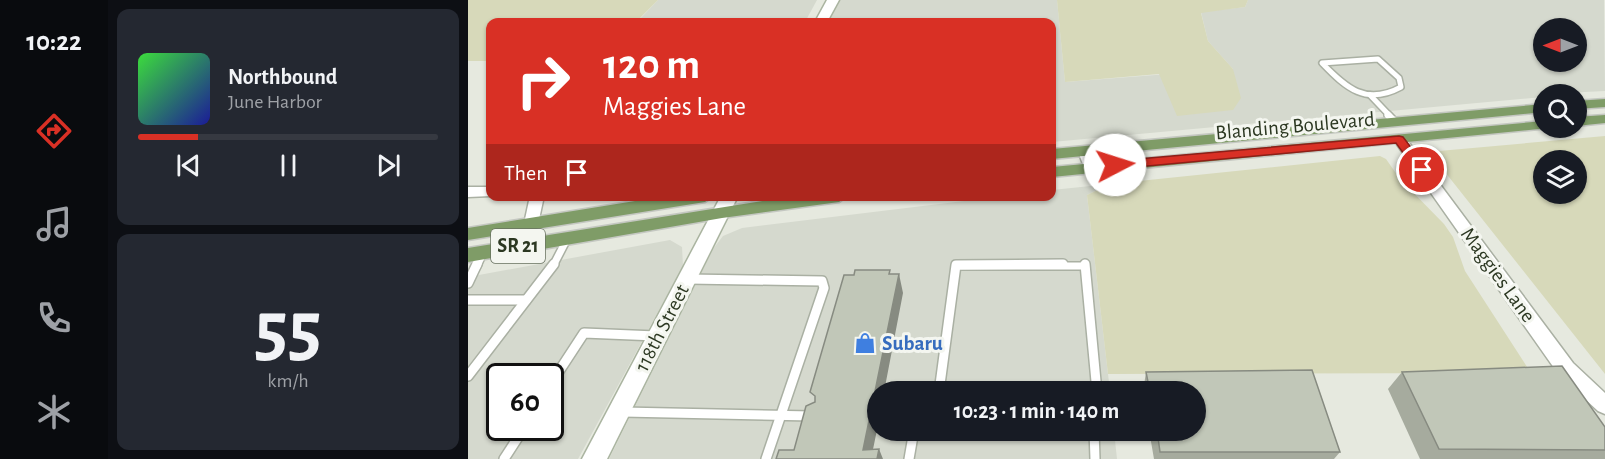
<!DOCTYPE html>
<html lang="en">
<head>
<meta charset="utf-8">
<style>
  :root { --surface:#171b24; --page:#242831; --text:#f1f3f6; --muted:#9ea1a6; --line:#363941; --accent:#d93025 }
  body { margin:0; font-family:"Alegreya Sans",sans-serif; background:var(--page); color:var(--text); height:100vh; display:flex; flex-direction:column; font-size:22px; white-space:nowrap }
  * { box-sizing:border-box; margin:0 }
  p { font-size:20px; color:var(--muted) }
  .icon { flex:none; width:33px; height:33px; fill:none; stroke:currentColor; stroke-width:2; stroke-linecap:round; stroke-linejoin:round }
  .map { position:relative; flex:1; overflow:hidden }
  .panel { display:flex; flex-direction:column; gap:9px; padding:9px; background:#0d0f14; width:360px }
  .panel>* { flex:none }
  .hud { position:absolute; left:18px; top:18px; width:570px; height:183px; border-radius:12px; box-shadow:0 2px 4px #0004; background:#d93025; color:#fff; overflow:hidden }
  .needle { width:39px; rotate:270deg }
  .controls { position:absolute; left:1065px; top:18px; display:grid; gap:12px }
  .controls a { display:grid; place-items:center; width:54px; height:54px; border-radius:50%; background:var(--surface); box-shadow:0 2px 4px #0004; font-size:30px }
  .speed { position:absolute; left:18px; top:363px; display:flex; gap:12px; font-size:30px; font-weight:700; text-align:center }
  .speed>* { display:grid; place-content:center; width:78px; height:78px; border-radius:50%; background:var(--surface); box-shadow:0 2px 4px #0004; line-height:1 }
  .speed .limit { border:3px solid #111; border-radius:9px; background:#fff; color:#111 }
  .pin { position:absolute; display:grid; place-items:center; width:51px; height:51px; color:#fff; margin:-26px; border:3px solid #fff; border-radius:50%; box-shadow:0 2px 6px #0007 }
  .me { position:absolute; width:66px; margin:-33px; rotate:85deg; stroke-linejoin:round; filter:drop-shadow(0 0 4px #0008) }
  .turn { display:flex; align-items:center; gap:21px; height:126px; padding:0 18px; font-size:27px }
  .turn .icon { width:78px; height:78px; stroke-width:2.5 }
  .turn b { display:block; font-size:42px; line-height:51px }
  .then { display:flex; align-items:center; height:57px; padding:0 18px; background:#0003; gap:12px; font-size:22px }
  .panel .tile { flex:1; display:flex; flex-direction:column; justify-content:center; gap:9px; min-width:0; padding:0 21px; border-radius:12px; background:var(--page) }
  .panel .dial { align-items:center; gap:0 }
  .dial b { font-size:78px; line-height:1 }
  .song { display:flex; align-items:center; gap:18px }
  .cover { width:72px; height:72px; border-radius:9px; background:linear-gradient(135deg,hsl(120 70% 55%),hsl(240 70% 35%)) }
  .played { height:6px; border-radius:3px; background:linear-gradient(90deg,var(--accent) 20%,var(--line) 20%) }
  .keys { display:flex; justify-content:space-around; direction:ltr }
  .trip { position:absolute; left:399px; top:381px; width:339px; height:60px; border-radius:30px; background:var(--surface); box-shadow:0 2px 4px #0004; font-weight:700; line-height:60px; text-align:center }
  main { display:flex; flex:1; min-height:0 }
  .tabs { display:flex; flex-direction:column; width:108px; justify-content:space-around; align-items:center; background:#090b0e; color:var(--muted) }
  .tabs .icon { width:42px; height:42px }
  .tabs .active { color:var(--accent) }
  .tabs b { font-size:27px; color:var(--text) }
  .map>svg:first-child { display:block }
</style>
</head>
<body>
<main>
<nav class="tabs">
<b>10:22</b>
<svg class="icon active" aria-label="directions" viewBox="0 0 24 24"><path d="M12 3l9 9-9 9-9-9zM9 14v-3h6M13 9l2 2-2 2"/></svg>
<svg class="icon" aria-label="music" viewBox="0 0 24 24"><path d="M9 18V5l10-2v13"/><circle cx="6" cy="18" r="3"/><circle cx="16" cy="16" r="3"/></svg>
<svg class="icon" aria-label="phone" viewBox="0 0 24 24"><path d="M5 4h4l2 5-3 2q2 4 5 5l2-3 5 2v4C11 20 4 13 5 4z"/></svg>
<svg class="icon" aria-label="climate" viewBox="0 0 24 24"><path d="M12 3v18M4 7l16 10M4 17L20 7"/></svg>
</nav>
<section class="panel">
<div class="tile">
<div class="song"><i class="cover"></i><div><b>Northbound</b><p>June Harbor</p></div></div>
<div class="played"></div>
<div class="keys"><svg class="icon" aria-label="previous" viewBox="0 0 24 24"><path d="M18 5L8 12l10 7zM5 5v14"/></svg><svg class="icon" aria-label="pause" viewBox="0 0 24 24"><path d="M8 5v14M16 5v14"/></svg><svg class="icon" aria-label="next" viewBox="0 0 24 24"><path d="M6 5l10 7-10 7zM19 5v14"/></svg></div>
</div>
<div class="tile dial"><b>55</b><p>km/h</p></div>
</section>
<div class="map">
<svg width="1137" height="459" viewBox="0 0 1137 459">
  <rect width="100%" height="100%" fill="#e6e9df"/>
  <!-- built -->
  <g fill="#d5d9ce" fill-rule="evenodd">
    <path d="M190,0H349L337,22H169Z"/>
    <path d="M372,0H589L597,82L765,69L740,41L733,12L777,7L780,0H1136L1137,91L1076,94L1075,97L584,142V22H360ZM1076,28H1108V62H1076Z"/>
    <path d="M642,184L619,195L642,391L410,392V430L646,431L649,459H141L245,249L255,236L274,228L529,197L584,196V190Z"/>
    <path d="M202,240L214,247L215,266L110,459H0V277ZM32,376H82V428H32Z"/>
  </g>
  <!-- green -->
  <g fill="#d7d9ba" fill-rule="evenodd">
    <path d="M0,0H190L168,22H22V61H0Z"/>
    <path d="M589,0H780L777,7L733,13L740,41L765,69L773,98L765,110L709,116L691,74L597,82Z"/>
    <path d="M1137,136V374L973,167L971,151ZM1108,160V194H1076V160Z"/>
    <path d="M912,156L918,159L932,179L976,224L985,237L997,271L1063,373L640,374L619,195L642,184Z"/>
  </g>
  <g fill="none" stroke-linecap="round" stroke-linejoin="round">
    <defs>
      <g id="lane-far2">
        <path d="M224,22H295"/>
        <path d="M910,59L931,78L933,87C898,106 878,88 854,63Z"/>
        <path d="M902,95L922,116"/>
      </g>
      <g id="lane-far1">
        <path d="M920,115L927,122"/>
        <path d="M9,266L15,253"/>
        <path d="M85,266L100,237"/>
        <path d="M488,266H617"/>
      </g>
      <g id="lane">
        <path d="M617,264L629,392"/>
        <path d="M220,279L354,281L356,288L298,459"/>
        <path d="M0,283L9,264"/>
        <path d="M0,300H58"/>
        <path d="M0,376L86,264"/>
        <path d="M82,385L116,333L188,336"/>
        <path d="M471,392L488,265L595,264"/>
        <path d="M155,412L344,416"/>
        <path d="M626,430L627,459"/>
        <path d="M36,459L56,428"/>
        <path d="M441,459L446,430"/>
      </g>
      <g id="street">
        <path d="M931,135L936,136L1105,363L1137,393V414L1130,411L1091,375L925,139Z"/>
        <path d="M617,147L624,151L630,167L628,170L623,171L616,167L610,151Z"/>
        <path d="M0,187H22L23,196L0,197Z"/>
        <path d="M62,196H76L70,224L63,229L56,224Z"/>
      </g>
      <g id="secondary">
        <path d="M359,0H371L359,22H347Z"/>
        <path d="M253,196H270L139,459H114Z"/>
      </g>
      <g id="primary">
        <path d="M1137,99V107L1108,109V101Z"/>
        <path d="M1076,104V112L584,159V149Z"/>
        <path d="M1137,115V123L1108,126V117Z"/>
        <path d="M1076,121V128H1081L584,177V167Z"/>
        <path d="M198,196H245L237,202L0,240V228Z"/>
        <path d="M325,196H379L371,202L254,218L0,262V248Z"/>
      </g>
    </defs>
    <!-- lane-far2 casing -->
    <use href="#lane-far2" stroke="#aab0a3" stroke-width="8"/>
    <!-- lane-far1 casing -->
    <use href="#lane-far1" stroke="#aab0a3" stroke-width="10"/>
    <!-- lane casing -->
    <use href="#lane" stroke="#aab0a3" stroke-width="12"/>
    <!-- street casing -->
    <use href="#street" stroke="#aab0a3" stroke-width="3"/>
    <!-- secondary casing -->
    <use href="#secondary" stroke="#aab4a0" stroke-width="3"/>
    <!-- primary casing -->
    <use href="#primary" stroke="#c4c7c1" stroke-width="3"/>
    <!-- lane-far2 -->
    <use href="#lane-far2" stroke="#fff" stroke-width="5"/>
    <!-- lane-far1 -->
    <use href="#lane-far1" stroke="#fff" stroke-width="7"/>
    <!-- lane -->
    <use href="#lane" stroke="#fff" stroke-width="9"/>
    <!-- street -->
    <use href="#street" fill="#fff" fill-rule="evenodd"/>
    <!-- secondary -->
    <use href="#secondary" fill="#fff" fill-rule="evenodd"/>
    <!-- primary -->
    <use href="#primary" fill="#7f9c67" fill-rule="evenodd"/>
  </g>
  <!-- wall -->
  <g fill="#a6ab9e">
    <path d="M844,370L872,452L866,459H686L681,430H728V392H675L678,372Z"/>
    <path d="M934,372L1137,427V459H952L920,389Z"/>
  </g>
  <!-- shaded-wall -->
  <g fill="#878b81">
    <path d="M431,274L435,293L416,392H410V425L403,459L395,450Z"/>
    <path d="M411,449L415,459H409Z"/>
  </g>
  <!-- building -->
  <g fill="#c1c7b8" stroke="#878b81" stroke-width="1.5">
    <path d="M387,270H422L421,274H431L395,450L411,449L409,459H308L311,450H326L338,406L347,402V396L342,392L376,275H386Z"/>
    <path d="M1094,366L1137,427V450L971,449L934,372Z"/>
    <path d="M844,370L872,452H692L689,430H728V392H682L678,372Z"/>
  </g>
  <!-- route -->
  <path fill="#d93025" stroke="#8d1f18" stroke-width="1.5" d="M931,136L935,137L958,167V172H949L928,143L647,169L641,165L647,161Z"/>
  <!-- icons -->
  <defs>
    <symbol id="shop-bare" viewBox="-9 -9 18 18"><path d="M-5-2.5h2.3a2.7 3.5 0 0 1 5.4 0H5L5.5 6h-11ZM-1.5-2.5h3a1.5 2.3 0 0 0-3 0Z" fill="#3f7fe0" stroke="#f4f6f0" stroke-width="2.5" paint-order="stroke"/></symbol>
  </defs>
  <g fill-rule="evenodd">
    <use href="#shop-bare" x="382" y="328" width="30" height="30"/>
  </g>
  <g text-anchor="middle" dominant-baseline="central" stroke-width="6" stroke-linejoin="round" paint-order="stroke">
    <!-- shield labels -->
    <rect fill="#f4f6f0" stroke="#687160" stroke-width="1.5" x="23" y="229" width="54" height="34" rx="4.5"/>
    <g font-size="20" font-weight="bold" fill="#2c3822">
      <text x="50" y="246">SR 21</text>
    </g>
    <!-- street labels -->
    <g font-size="21" fill="#2c3822" stroke="#f4f6f0">
      <text transform="translate(827 126) rotate(-5)">Blanding Boulevard</text>
      <text transform="translate(1030 275) rotate(54)">Maggies Lane</text>
      <text transform="translate(194 328) rotate(-63)">118th Street</text>
    </g>
    <!-- shop labels -->
    <g font-size="21" font-weight="bold" fill="#366cbe" stroke="#f4f6f0" text-anchor="start">
      <text x="414" y="343">Subaru</text>
    </g>
  </g>
</svg>
<div class="controls">
<a><svg class="needle" viewBox="-14 -14 28 28"><path d="M0-13l5 13h-10z" fill="#e53935"/><path d="M0 13l5-13h-10z" fill="#9ea1a6"/></svg></a>
<a><svg class="icon" aria-label="search" viewBox="0 0 24 24"><circle cx="10" cy="10" r="6"/><path d="M15 15l6 6"/></svg></a>
<a><svg class="icon" aria-label="layers" viewBox="0 0 24 24"><path d="M12 4l9 5-9 5-9-5zM3 14l9 5 9-5"/></svg></a>
</div>
<div class="speed"><div class="limit">60</div></div>
<div class="pin" style="left:954px;top:170px;background:#d93025"><svg class="icon" aria-label="arrive" viewBox="0 0 24 24"><path d="M6 21V4h12l-3 4 3 4H6"/></svg></div>
<svg class="me" style="left:647px;top:165px" viewBox="-20 -20 40 40"><circle r="19" fill="#fff"/><path d="M0-13L10 11 0 6-10 11z" fill="#d93025"/></svg>
<div class="trip">10:23 · 1 min · 140 m</div>
<div class="hud">
<div class="turn"><svg class="icon" aria-label="right" viewBox="0 0 24 24"><path d="M7 20v-9h11M14 6l5 5-5 5"/></svg><div><b>120 m</b>Maggies Lane</div></div>
<div class="then">Then<svg class="icon" aria-label="arrive" viewBox="0 0 24 24"><path d="M6 21V4h12l-3 4 3 4H6"/></svg></div>
</div>
</div>
</main>
</body>
</html>
